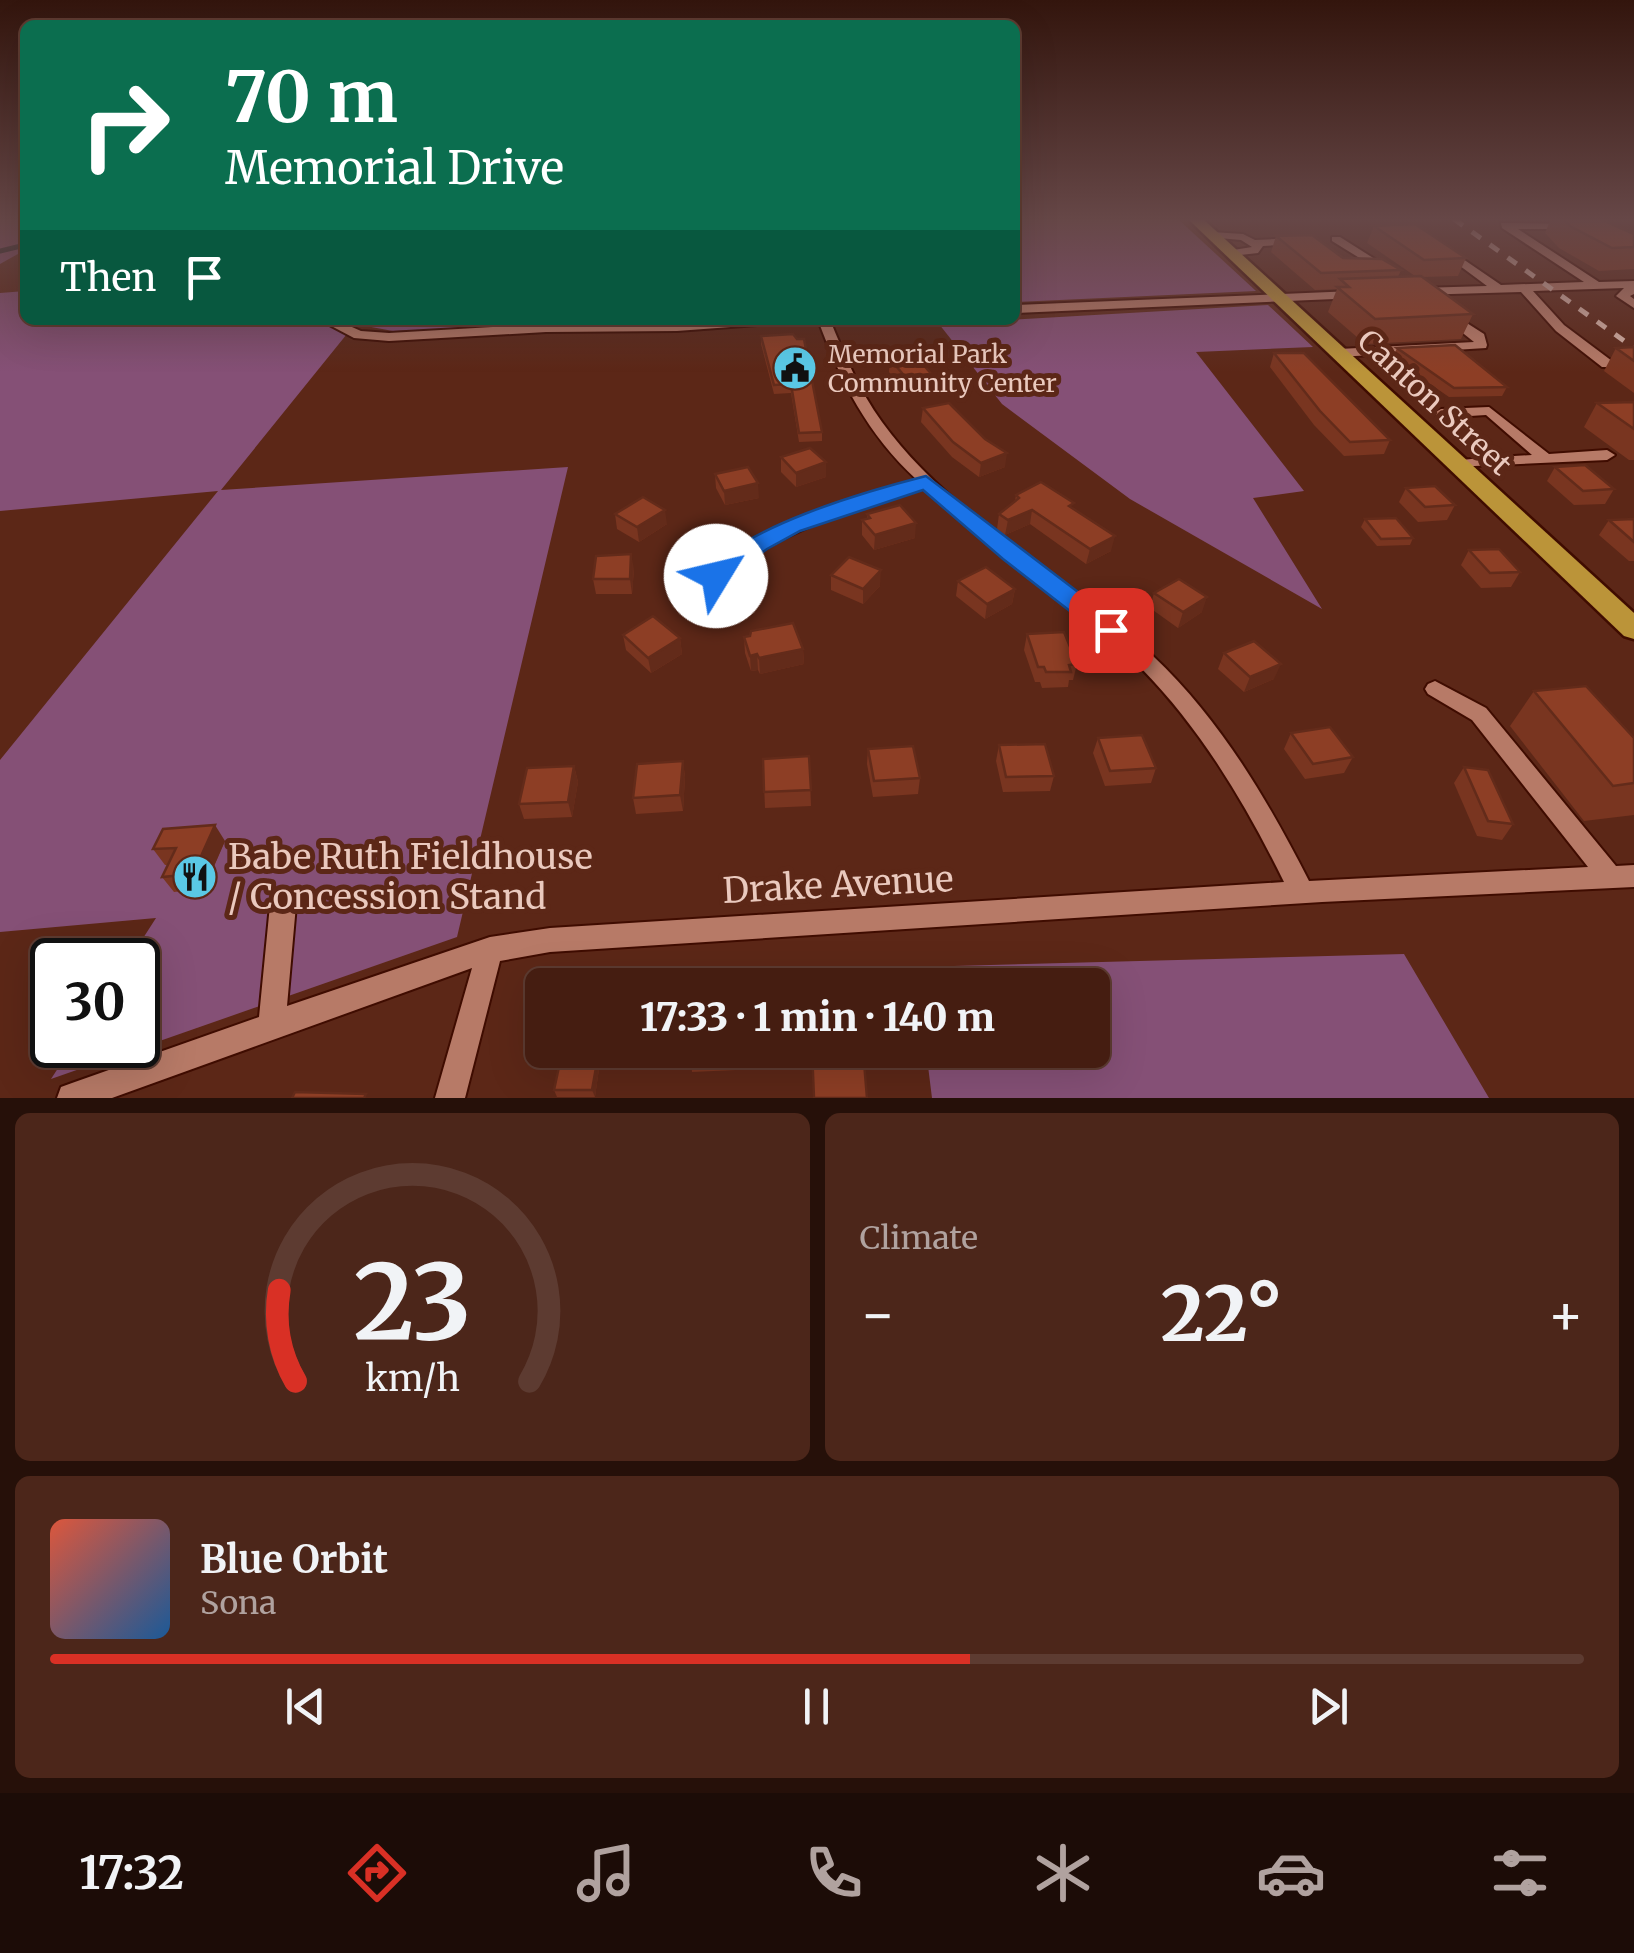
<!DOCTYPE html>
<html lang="en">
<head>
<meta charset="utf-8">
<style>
  :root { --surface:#451d11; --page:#4c261a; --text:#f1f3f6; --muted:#b0a29f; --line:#5d3b31; --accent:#d93025 }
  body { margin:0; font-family:Merriweather,serif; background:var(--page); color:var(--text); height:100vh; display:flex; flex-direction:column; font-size:38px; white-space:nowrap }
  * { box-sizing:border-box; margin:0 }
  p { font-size:32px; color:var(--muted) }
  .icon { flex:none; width:55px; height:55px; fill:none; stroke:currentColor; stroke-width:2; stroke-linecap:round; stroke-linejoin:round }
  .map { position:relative; height:1098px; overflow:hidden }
  .panel { display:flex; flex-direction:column; gap:15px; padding:15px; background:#261009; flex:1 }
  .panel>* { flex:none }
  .banner { position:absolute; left:20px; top:20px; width:1000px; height:305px; border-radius:15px; box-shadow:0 10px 40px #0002,0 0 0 2px var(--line); background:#0b6e4f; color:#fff; overflow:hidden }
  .speed { position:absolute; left:30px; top:938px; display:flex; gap:20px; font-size:50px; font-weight:700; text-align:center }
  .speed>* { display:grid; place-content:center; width:130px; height:130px; border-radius:50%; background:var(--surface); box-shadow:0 10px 40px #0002,0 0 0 2px var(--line); line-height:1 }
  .speed .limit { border:5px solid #111; border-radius:15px; background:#fff; color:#111 }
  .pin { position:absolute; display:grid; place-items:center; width:85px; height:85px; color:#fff; margin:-42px; border-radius:20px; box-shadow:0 5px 15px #0006 }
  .me { position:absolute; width:110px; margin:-55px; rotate:54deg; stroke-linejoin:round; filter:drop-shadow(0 0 8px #0008) }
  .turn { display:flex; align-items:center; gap:35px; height:210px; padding:0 40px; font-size:45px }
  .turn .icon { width:130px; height:130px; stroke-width:2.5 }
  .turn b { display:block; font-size:70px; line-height:85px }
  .then { display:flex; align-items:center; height:95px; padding:0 40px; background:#0003; gap:20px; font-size:38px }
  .big { font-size:75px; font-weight:800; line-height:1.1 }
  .panel .widget { flex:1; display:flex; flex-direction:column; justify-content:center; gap:15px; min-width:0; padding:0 35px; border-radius:15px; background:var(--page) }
  .panel .dial { align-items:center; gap:0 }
  .dial svg { height:260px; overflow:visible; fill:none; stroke:var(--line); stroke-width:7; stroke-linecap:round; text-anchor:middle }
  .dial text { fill:var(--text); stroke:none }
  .song { display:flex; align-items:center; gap:30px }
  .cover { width:120px; height:120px; border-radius:15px; background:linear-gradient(135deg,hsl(10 70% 55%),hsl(210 70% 35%)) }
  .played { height:10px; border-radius:5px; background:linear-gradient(90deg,var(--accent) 60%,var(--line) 60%) }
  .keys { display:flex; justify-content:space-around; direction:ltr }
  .heat { display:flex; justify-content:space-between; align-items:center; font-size:55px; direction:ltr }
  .panel .tiles { flex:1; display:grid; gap:15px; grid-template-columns:1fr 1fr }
  .widget:last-child { grid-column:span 2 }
  .trip { position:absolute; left:525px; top:968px; width:585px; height:100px; border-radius:15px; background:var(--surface); box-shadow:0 10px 40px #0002,0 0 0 2px var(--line); font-weight:800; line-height:100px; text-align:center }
  .tab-bar { display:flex; height:160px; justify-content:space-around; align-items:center; background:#1c0c07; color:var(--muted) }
  .tab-bar .icon { width:70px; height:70px }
  .tab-bar .current { color:var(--accent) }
  .tab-bar b { font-size:45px; color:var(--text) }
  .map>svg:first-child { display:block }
</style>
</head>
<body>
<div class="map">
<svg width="1634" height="1098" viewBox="0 0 1634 1098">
  <rect width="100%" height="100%" fill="#5c2717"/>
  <!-- green -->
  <g fill="#855076">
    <path d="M0,219H25V250L0,264Z"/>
    <path d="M1015,219H1178L1256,291L1015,302Z"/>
    <path d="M25,291V320H718L393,331L355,324L221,490L568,467L457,937L51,1079L73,1045H138V960H129L156,918L0,932V760L218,491L0,511V293Z"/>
    <path d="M1268,305L1313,347L1196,352L1304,491L1253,498L1322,609L1130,499L1002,404L939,324Z"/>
    <path d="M1404,954L1489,1098H932L926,1050H1092V985H919L917,967Z"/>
  </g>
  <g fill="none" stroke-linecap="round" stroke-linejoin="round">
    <!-- stream -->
    <path stroke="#101f24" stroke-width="5" d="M0,251L25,245"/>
    <defs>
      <g id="minor">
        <path d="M1501,223L1573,224L1574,226L1569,229H1518L1599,282L1634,281V294L1630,296L1634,299V308L1616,296L1624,288L1533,291L1564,325L1612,361V367H1602L1556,331L1521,292L1416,295L1414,292L1420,288L1487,286L1440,251V247L1444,246L1501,285L1584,282L1502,228Z"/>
        <path d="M1212,232L1243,234L1255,240L1295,238L1300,241L1295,244L1263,246L1258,253L1231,256L1227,255V251L1252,247L1241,240L1208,237L1207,235Z"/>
        <path d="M1332,237H1340L1389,268L1379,270L1332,241Z"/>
        <path d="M1354,291L1360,295L1358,298L1015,313V305Z"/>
        <path d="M1448,311L1484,334L1487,345L1486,348L1339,357L1332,353L1339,349L1474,342L1444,318L1442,315Z"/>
        <path d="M320,320H336L361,331L389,333L546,324L775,320L769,324L677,331L546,332L389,341L354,338Z"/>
        <path d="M818,320H830C845,356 859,390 882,422C950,517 1068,576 1153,656C1220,719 1267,799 1309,881L1588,867L1472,720L1428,694L1425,689L1428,684L1435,681L1486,708L1616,866L1634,865V887L1322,902L550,952L500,961L465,1098H435L472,968L112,1098H57L61,1087L72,1083L259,1017L270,905L274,897L283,893L292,897L296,905L287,1006L490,937L550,928L1284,882C1246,805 1202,730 1141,668C1075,601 994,551 925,488C873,504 818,519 770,546C753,556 729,583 710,579L707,575C748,526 856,499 917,480C867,434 841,382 818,320Z"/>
        <path d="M1489,407L1549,454L1607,450L1615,455L1607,460L1452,467L1450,464L1452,461L1481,458L1434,413L1441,409ZM1486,415L1532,455L1498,457L1454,417Z"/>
      </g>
      <path id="major" d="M1188,219H1203L1634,613V639L1624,636Z"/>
    </defs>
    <!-- minor casing -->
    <use href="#minor" stroke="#3f0c00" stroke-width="4"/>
    <!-- major casing -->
    <use href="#major" stroke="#3f0c00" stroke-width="5"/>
    <!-- minor -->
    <use href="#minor" fill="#b77a67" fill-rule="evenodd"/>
    <!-- major -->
    <use href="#major" fill="#bb9439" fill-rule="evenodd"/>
    <!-- rail -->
    <path stroke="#d6b2a6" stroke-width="5" stroke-dasharray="11 11" stroke-linecap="butt" d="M1454,219L1634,348"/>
  </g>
  <!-- wall -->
  <g fill="#793520">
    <path d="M1532,218H1600L1634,234V269L1599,271L1559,248L1545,233L1551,219Z"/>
    <path d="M1374,226L1466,258L1458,276L1422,277L1473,314L1461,339L1365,344L1328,312L1337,289L1315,290L1271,252L1276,236L1343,258L1401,270L1398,277L1415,276L1367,243Z"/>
    <path d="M761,336L822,432V441L799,442L791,393L774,394L761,344Z"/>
    <path d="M1634,347V393L1604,371L1616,348Z"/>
    <path d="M1397,348L1507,387L1502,396L1449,397L1393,358Z"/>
    <path d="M1274,353L1390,440L1384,454L1344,456L1314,425L1270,367Z"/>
    <path d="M890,359L933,376L932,389L907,393L889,372Z"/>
    <path d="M1634,402V460H1629L1584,427L1597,403Z"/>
    <path d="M923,408L1005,467L979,477L952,457L921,422Z"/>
    <path d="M781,457L826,477L796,487L781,472Z"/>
    <path d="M1555,467L1614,489L1605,504L1574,505L1547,481Z"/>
    <path d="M715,474L759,498L725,505L716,488Z"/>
    <path d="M1406,488L1455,505L1447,520L1418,522L1399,502Z"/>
    <path d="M1016,495L1073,509L1111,551L1086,564L1030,524L1005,535L997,529L999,514L1015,501Z"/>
    <path d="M615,514L667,524L639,542L617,529Z"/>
    <path d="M867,514L915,538L874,550L862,535V520L867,518Z"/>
    <path d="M1365,519L1413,538L1410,545L1377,546L1361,527Z"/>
    <path d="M1634,519V561H1629L1599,535L1609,520Z"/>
    <path d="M1469,550L1520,572L1511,587L1481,588L1461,565Z"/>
    <path d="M634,569L632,594H596L593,579Z"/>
    <path d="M831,575L880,586L863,604L831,590Z"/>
    <path d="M958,581L1015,589L1012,604L985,619L956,596Z"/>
    <path d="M1154,593L1202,612L1178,628L1150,608Z"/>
    <path d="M1027,634L1077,664L1073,680H1069L1068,687L1042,688L1040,682H1035L1024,650Z"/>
    <path d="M623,635L680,638L682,654L651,673L626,650Z"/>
    <path d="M744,637L803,649L804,664L760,674L758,670L751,671L745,653Z"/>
    <path d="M1224,653L1274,679L1244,692L1218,669Z"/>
    <path d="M1534,691L1634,738V815L1584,821L1510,726Z"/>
    <path d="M1291,733L1353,757L1344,773L1305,779L1284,749Z"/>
    <path d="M1098,738L1156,768L1151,783L1105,786L1093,753Z"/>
    <path d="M999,745L1054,776L1050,791L1003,792L996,761Z"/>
    <path d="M868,749L920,778L918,794L873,797L867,764Z"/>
    <path d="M809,756L811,806L765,808L763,759Z"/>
    <path d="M683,761L685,777L683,811L636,814L633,798Z"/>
    <path d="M574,766L578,782L572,817L524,819L519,804Z"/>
    <path d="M1464,767L1513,824L1502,840L1477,836L1454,783Z"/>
    <path d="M225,841L204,889L174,892L162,877L168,865H165L153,849Z"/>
    <path d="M690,1050H758V1069L692,1072Z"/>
    <path d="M597,1062L599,1069L595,1097H557L554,1090Z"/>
  </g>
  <!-- shaded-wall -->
  <g fill="#632b1a">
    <path d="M933,376L932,389L907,393L908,380Z"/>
    <path d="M1007,453L1005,467L979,477L981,463Z"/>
    <path d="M826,462V477L796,487V473Z"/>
    <path d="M758,483L759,498L725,505L724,491Z"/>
    <path d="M665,510L667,524L639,542L637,527Z"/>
    <path d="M1032,510L1030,524L1005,535L1008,520Z"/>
    <path d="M916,523L915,538L874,550L875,535Z"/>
    <path d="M1115,536L1111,551L1086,564L1090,549Z"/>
    <path d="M631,554L634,569L632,594L630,579Z"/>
    <path d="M881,570L880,586L863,604V589Z"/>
    <path d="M1015,589L1012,604L985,619L987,604Z"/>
    <path d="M1207,597L1202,612L1178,628L1183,612Z"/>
    <path d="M680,638L682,654L651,673L648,658Z"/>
    <path d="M803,649L804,664L760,674L759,658Z"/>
    <path d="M757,654L758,670L751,671L750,656Z"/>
    <path d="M1281,664L1274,679L1244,692L1250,677Z"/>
    <path d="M683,761L685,777L683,811L680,795Z"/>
    <path d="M574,766L578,782L572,817L568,802Z"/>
    <path d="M215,825L225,841L204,889L193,874Z"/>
    <path d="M597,1062L599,1069L595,1097L592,1090Z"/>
  </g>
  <!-- building -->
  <g fill="#8d3e25" stroke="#632b1a" stroke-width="2.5">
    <path d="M1563,218H1598L1634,234V247L1612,248L1570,226Z"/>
    <path d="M1415,224L1466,258L1424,260L1374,226Z"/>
    <path d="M1312,235L1343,258L1382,259L1401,270L1321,273L1276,236Z"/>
    <path d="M1421,276L1473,314L1375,319L1337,287H1349L1340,279Z"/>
    <path d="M793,334L797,339H804L822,432L799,433L791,384L774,385L761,336Z"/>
    <path d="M1455,345L1507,387L1454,388L1397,348Z"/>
    <path d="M1634,347V361L1616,348Z"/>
    <path d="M1274,353H1304L1390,440L1350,442L1320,411Z"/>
    <path d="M916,356L933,376L908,380L890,359Z"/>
    <path d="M1634,402V429L1597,403Z"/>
    <path d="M949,403L985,439L1007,453L981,463L953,442L923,408Z"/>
    <path d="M810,448L826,462L796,473L781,457Z"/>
    <path d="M1585,465L1614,489L1583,491L1555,467Z"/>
    <path d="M748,467L758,483L724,491L715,474Z"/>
    <path d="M1041,482L1074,503L1069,506L1115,536L1090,549L1032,510L1008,520L999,514L1019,498L1016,495Z"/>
    <path d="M1435,486L1455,505L1425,507L1406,488Z"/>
    <path d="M643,497L665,510L637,527L615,514Z"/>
    <path d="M900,505L916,523L875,535L862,520L870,518L867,514Z"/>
    <path d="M1396,518L1413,538L1381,539L1365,519Z"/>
    <path d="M1634,519V542L1609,520Z"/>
    <path d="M1499,549L1520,572L1490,573L1469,550Z"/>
    <path d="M631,554L630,579H593L596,556Z"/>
    <path d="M849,557L881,570L863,589L831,575Z"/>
    <path d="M986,567L1015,589L987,604L958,581Z"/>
    <path d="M1179,579L1207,597L1183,612L1154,593Z"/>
    <path d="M653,616L680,638L648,658L623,635Z"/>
    <path d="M793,623L803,649L759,658L757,654L750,656L744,637L750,636L751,631Z"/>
    <path d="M1064,632L1077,664L1069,665L1071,672H1046L1044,667H1038L1027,634Z"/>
    <path d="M1254,641L1281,664L1250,677L1224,653Z"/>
    <path d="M1586,686L1634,738V783L1613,786L1534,691Z"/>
    <path d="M1330,727L1353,757L1313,764L1291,733Z"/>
    <path d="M1142,735L1156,768L1110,771L1098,738Z"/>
    <path d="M1045,744L1054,776L1006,777L999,745Z"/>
    <path d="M913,746L920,778L874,781L868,749Z"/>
    <path d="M809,756L811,790L764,792L763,759Z"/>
    <path d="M683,761L680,795L633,798L637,764Z"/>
    <path d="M574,766L568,802L519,804L527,768Z"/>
    <path d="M1464,767L1488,770L1513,824L1488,821Z"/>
    <path d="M215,825L193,874L162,877L176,848L153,849L163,829Z"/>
    <path d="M690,1050H757V1054L689,1057Z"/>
    <path d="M812,1050H863L867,1098H814Z"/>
    <path d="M560,1062H597L592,1090H554Z"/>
    <path d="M295,1092L366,1094L364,1098H292Z"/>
  </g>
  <!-- sky -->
  <linearGradient id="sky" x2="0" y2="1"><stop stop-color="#33150d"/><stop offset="0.59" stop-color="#664747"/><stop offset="1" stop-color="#664747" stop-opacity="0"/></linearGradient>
  <rect width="1634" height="372" fill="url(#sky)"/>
  <!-- route -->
  <path fill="#1a73e8" stroke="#114b97" stroke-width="2.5" d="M926,476L1120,624L1124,630L1120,636H1102L1003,559L923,490L800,531L767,549L724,581L716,583L704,576C740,527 867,491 926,476Z"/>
  <!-- icons -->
  <defs>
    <symbol id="civic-disc" viewBox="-11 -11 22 22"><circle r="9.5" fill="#5ac8e5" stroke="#5c2717"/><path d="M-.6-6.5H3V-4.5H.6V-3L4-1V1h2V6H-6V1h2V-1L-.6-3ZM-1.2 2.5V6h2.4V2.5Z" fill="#111"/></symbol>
    <symbol id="restaurant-disc" viewBox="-11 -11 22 22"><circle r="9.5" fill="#5ac8e5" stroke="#5c2717"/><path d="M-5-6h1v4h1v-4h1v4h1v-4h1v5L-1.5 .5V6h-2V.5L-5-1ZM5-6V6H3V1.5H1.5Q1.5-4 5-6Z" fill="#111"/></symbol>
  </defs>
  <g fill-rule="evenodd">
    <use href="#civic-disc" x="770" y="343" width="50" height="50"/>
    <use href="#restaurant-disc" x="170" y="852" width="50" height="50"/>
  </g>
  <g text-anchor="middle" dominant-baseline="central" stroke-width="10" stroke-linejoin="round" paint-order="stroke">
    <!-- far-poi labels -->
    <g font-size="25" fill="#eac9be" stroke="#5c2717" text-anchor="start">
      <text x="828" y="354">Memorial Park<tspan x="828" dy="29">Community Center</tspan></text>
    </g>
    <!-- street labels -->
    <g font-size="30" fill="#eac9be" stroke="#5c2717">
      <text transform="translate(1435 402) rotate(43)">Canton Street</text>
    </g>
    <!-- near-poi labels -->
    <g font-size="35" fill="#eac9be" stroke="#5c2717" text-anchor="start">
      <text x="228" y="857">Babe Ruth Fieldhouse<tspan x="228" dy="40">/ Concession Stand</tspan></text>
    </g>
    <!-- near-street labels -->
    <g font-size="35" fill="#eac9be" stroke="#5c2717">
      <text transform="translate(838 885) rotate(-3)">Drake Avenue</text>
    </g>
  </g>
</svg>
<div class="speed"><div class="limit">30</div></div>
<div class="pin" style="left:1111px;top:630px;background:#d93025"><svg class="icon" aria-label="arrive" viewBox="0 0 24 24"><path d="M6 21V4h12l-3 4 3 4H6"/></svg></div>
<svg class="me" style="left:716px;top:576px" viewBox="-20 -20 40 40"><circle r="19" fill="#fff"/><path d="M0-13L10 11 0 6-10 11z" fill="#1a73e8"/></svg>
<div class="trip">17:33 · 1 min · 140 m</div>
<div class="banner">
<div class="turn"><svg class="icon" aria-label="right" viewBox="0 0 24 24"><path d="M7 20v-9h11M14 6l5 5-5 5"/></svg><div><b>70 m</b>Memorial Drive</div></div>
<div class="then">Then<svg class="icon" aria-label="arrive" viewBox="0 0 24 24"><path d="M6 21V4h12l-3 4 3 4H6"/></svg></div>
</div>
</div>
<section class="panel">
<div class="tiles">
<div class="widget dial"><svg viewBox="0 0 100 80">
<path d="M14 69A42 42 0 1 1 86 69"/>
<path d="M14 69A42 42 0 0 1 9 41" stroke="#d93025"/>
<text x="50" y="56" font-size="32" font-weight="700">23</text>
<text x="50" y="72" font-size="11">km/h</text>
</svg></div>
<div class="widget"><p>Climate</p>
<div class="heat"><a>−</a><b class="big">22°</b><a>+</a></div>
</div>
<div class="widget">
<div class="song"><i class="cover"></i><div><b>Blue Orbit</b><p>Sona</p></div></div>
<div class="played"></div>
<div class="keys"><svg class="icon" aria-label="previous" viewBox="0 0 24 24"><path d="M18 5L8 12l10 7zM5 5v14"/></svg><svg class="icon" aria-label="pause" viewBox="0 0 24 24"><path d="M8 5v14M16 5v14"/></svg><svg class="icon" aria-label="next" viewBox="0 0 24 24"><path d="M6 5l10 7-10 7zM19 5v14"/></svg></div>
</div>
</div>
</section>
<nav class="tab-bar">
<b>17:32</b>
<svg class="icon current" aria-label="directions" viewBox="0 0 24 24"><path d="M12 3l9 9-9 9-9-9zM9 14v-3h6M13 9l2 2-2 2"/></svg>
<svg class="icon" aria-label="music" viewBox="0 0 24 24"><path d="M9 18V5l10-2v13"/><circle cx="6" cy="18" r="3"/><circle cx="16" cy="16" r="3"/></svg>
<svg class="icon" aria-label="phone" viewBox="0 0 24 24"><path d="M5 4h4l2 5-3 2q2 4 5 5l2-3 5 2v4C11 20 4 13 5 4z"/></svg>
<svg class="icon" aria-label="climate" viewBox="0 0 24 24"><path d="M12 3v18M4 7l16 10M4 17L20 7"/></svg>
<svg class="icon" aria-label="car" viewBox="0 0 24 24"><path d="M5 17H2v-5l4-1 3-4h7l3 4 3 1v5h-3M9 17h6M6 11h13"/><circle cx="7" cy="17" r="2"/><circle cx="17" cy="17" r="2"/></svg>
<svg class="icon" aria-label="filters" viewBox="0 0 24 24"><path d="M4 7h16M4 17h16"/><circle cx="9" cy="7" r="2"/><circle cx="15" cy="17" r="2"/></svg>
</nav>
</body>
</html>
